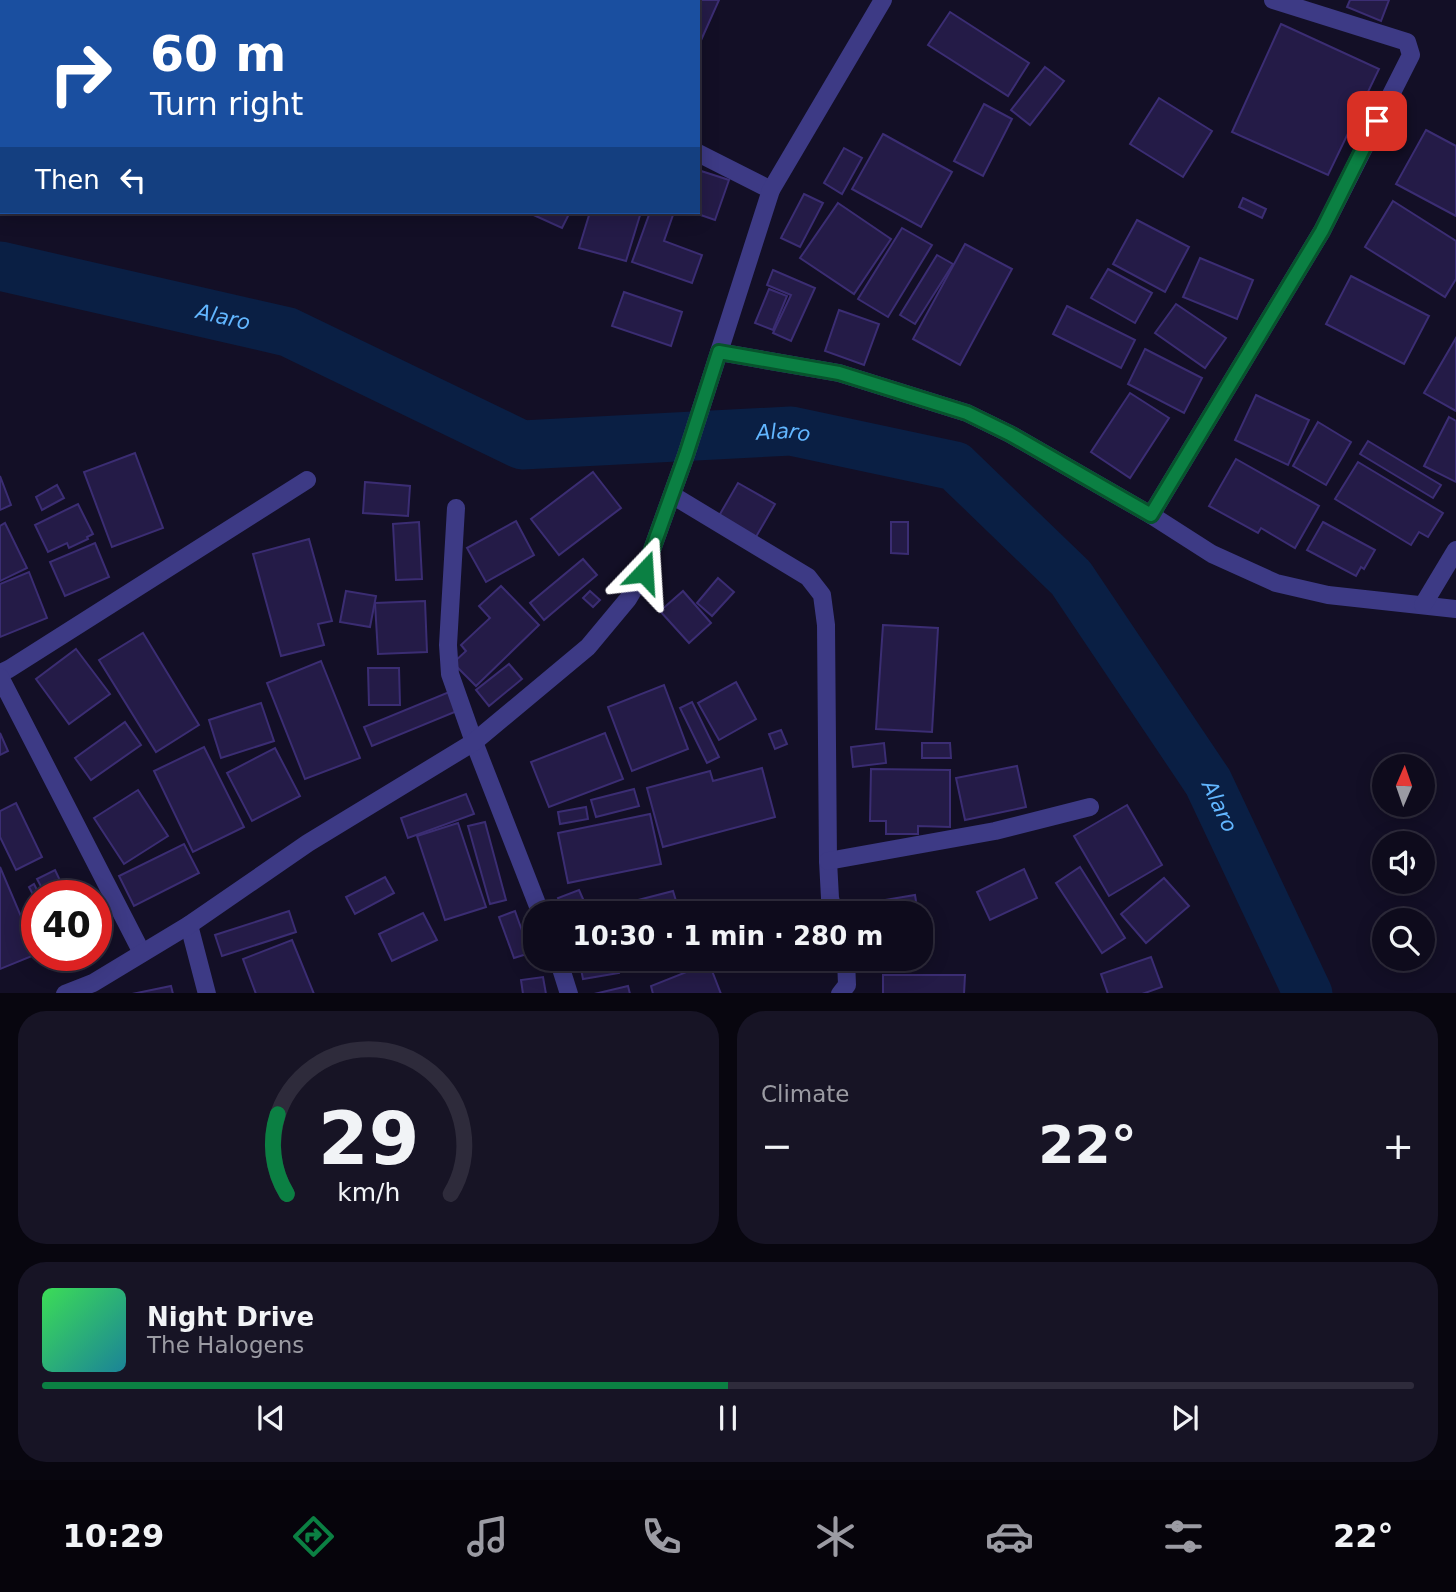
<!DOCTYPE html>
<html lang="en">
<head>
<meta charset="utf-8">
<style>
  :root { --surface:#0e0b1c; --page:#171425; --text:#f1f3f6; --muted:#9b9ba3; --line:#2e2b3b; --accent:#0b8043 }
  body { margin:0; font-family:"DejaVu Sans",sans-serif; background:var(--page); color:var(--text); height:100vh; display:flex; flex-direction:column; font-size:26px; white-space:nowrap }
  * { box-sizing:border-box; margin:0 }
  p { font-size:23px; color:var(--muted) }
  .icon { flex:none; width:38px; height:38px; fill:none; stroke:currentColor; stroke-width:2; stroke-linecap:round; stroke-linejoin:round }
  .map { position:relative; height:993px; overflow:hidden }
  .side { display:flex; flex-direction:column; gap:18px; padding:18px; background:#08060f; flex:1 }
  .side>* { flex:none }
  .guide { position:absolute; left:0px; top:0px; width:700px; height:214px; box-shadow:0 4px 18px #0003,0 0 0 2px var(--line); background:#1a4fa0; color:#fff; overflow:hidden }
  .needle { width:46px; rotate:2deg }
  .tools { position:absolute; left:1372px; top:754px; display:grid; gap:14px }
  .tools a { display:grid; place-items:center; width:63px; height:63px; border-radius:50%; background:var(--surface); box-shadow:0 4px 18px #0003,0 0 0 2px var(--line); font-size:35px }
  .speed { position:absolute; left:21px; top:880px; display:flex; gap:14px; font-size:35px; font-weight:700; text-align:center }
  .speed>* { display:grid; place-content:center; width:91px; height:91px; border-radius:50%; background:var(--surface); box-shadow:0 4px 18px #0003,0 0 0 2px var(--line); line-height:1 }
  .speed .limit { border:10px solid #d22; background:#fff; color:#111 }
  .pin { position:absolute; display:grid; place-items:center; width:60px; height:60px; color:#fff; margin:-30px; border-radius:14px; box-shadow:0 4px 10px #0006 }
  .me { position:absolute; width:77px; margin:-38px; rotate:20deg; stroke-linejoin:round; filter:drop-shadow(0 0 5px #0008) }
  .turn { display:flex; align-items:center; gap:24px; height:147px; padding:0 35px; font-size:32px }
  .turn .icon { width:91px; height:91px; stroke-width:2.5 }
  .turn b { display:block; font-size:49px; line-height:60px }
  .then { display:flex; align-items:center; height:66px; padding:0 35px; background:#0003; gap:14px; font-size:26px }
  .big { font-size:52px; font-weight:800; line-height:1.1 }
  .side .tile { flex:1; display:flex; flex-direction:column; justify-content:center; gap:10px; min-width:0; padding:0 24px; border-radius:28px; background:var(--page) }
  .side .dial { align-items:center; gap:0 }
  .dial svg { height:182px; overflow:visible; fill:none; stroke:var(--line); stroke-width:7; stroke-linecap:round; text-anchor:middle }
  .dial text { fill:var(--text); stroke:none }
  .song { display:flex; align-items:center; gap:21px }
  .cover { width:84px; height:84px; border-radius:10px; background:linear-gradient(135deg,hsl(130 70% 55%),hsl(190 70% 35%)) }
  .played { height:7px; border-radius:4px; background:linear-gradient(90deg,var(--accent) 50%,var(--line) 50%) }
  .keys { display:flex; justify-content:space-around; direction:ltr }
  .heat { display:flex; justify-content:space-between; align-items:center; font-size:38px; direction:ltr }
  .side .tiles { flex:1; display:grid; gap:18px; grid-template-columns:1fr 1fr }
  .tile:last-child { grid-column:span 2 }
  .trip { position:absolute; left:523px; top:901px; width:410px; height:70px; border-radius:28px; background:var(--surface); box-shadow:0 4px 18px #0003,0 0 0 2px var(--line); font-weight:800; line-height:70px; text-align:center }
  .dock { display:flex; height:112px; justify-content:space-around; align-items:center; background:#06040b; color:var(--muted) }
  .dock .icon { width:49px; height:49px }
  .dock .on { color:var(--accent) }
  .dock b { font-size:32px; color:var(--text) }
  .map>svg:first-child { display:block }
</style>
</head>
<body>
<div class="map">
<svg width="1456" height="994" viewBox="0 0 1456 994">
  <rect width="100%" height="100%" fill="#130f26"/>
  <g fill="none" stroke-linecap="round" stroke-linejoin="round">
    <!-- river -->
    <path stroke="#0a1f44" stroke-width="49" id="s1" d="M0,266L288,332L522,445L791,431L955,466L1071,578L1208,782L1308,994"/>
  </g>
  <!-- building -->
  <g fill="#241b47" stroke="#3b2d73" stroke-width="2">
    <path d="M111,0H162V2Z"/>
    <rect x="196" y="0" width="86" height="2"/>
    <path d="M532,0H565L532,2Z"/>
    <path d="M574,0H635L573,2Z"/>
    <path d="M657,0H719L698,47V2H657Z"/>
    <path d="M1350,0H1389L1381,21L1347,7Z"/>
    <rect x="0" y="4" width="2" height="67"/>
    <path d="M950,12L1029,63L1008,96L928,45Z"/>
    <path d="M1281,24L1379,69L1328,175L1232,132Z"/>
    <path d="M1045,67L1064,81L1030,125L1011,110Z"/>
    <path d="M1159,98L1212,131L1183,177L1130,144Z"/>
    <path d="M0,101L2,102V151H0Z"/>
    <path d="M984,104L1012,119L983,176L954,161Z"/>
    <path d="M1426,130L1456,146V216L1396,184Z"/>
    <path d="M883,134L952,172L921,227L852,189Z"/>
    <path d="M844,148L862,158L842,194L824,183Z"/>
    <path d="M698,170L729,180L715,220L692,212H698Z"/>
    <path d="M804,194L823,203L800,247L781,238Z"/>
    <path d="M1243,198L1266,209L1262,218L1239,207Z"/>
    <path d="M1393,201L1456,241V279L1445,297L1365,247Z"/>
    <path d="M838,203L891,239L854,294L800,258Z"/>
    <path d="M527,212H570L562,228Z"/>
    <path d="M590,212H641L626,261L579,248Z"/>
    <path d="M650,212H674L664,241L702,255L692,283L632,262Z"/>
    <path d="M1137,220L1189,247L1165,292L1113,264Z"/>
    <path d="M902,228L932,245L888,317L858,299Z"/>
    <path d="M965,244L1012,269L960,365L913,339Z"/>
    <path d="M937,255L953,264L915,324L900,315Z"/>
    <path d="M1200,258L1253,280L1237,319L1183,297Z"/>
    <path d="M1108,269L1152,293L1135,323L1091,298Z"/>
    <path d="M773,270L815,288L791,341L773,333L791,295L767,285Z"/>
    <path d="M1351,276L1429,316L1404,364L1326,324Z"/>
    <path d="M769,289L787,296L773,330L755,323Z"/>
    <path d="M624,292L682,312L671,346L612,326Z"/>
    <path d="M1176,304L1226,338L1205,368L1155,333Z"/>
    <path d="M1067,306L1135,340L1121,368L1053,334Z"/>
    <path d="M839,310L879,324L864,365L825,351Z"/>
    <path d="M1456,338V411L1424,393Z"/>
    <path d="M1145,349L1202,378L1184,413L1128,384Z"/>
    <path d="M1130,393L1169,418L1130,478L1091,452Z"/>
    <path d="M1256,395L1309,420L1288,465L1235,440Z"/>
    <path d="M1449,417L1456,421V482L1424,466Z"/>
    <path d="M1318,422L1351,442L1326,485L1293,466Z"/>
    <path d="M1368,441L1441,485L1433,498L1360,454Z"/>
    <path d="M135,453L163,528L112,547L84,472Z"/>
    <path d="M1236,459L1319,506L1295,548L1261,528L1258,533L1209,506Z"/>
    <path d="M1358,462L1443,513L1428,537L1419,532L1411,545L1335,499Z"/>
    <path d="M593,472L621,508L559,555L531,519Z"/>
    <path d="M0,476L11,505L0,510Z"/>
    <path d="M365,482L410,486L408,516L363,513Z"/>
    <path d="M738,483L775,504L753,542L716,521Z"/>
    <path d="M57,485L64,498L42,510L36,497Z"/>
    <path d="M78,504L93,534L87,537L88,539L69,548L67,543L48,552L35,525Z"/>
    <path d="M516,521L534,555L486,582L467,548Z"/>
    <path d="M419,522L422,579L396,580L393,524Z"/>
    <path d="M891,522H908V554L891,553Z"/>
    <path d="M1323,522L1375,550L1364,569L1361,567L1356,576L1307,550Z"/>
    <path d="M5,523L27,568L0,581V526Z"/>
    <path d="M309,539L332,621L318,624L324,645L281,656L253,554Z"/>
    <path d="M95,543L109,577L65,596L50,562Z"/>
    <path d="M583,559L597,575L544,620L530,603Z"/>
    <path d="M29,572L47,618L0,637V584Z"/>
    <path d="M718,578L734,592L712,616L697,603Z"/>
    <path d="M501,586L539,625L476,686L453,663L466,651L461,645L490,618L479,606Z"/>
    <path d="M346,591L376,596L370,627L340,622Z"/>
    <path d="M590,591L600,600L593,607L583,598Z"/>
    <path d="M683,591L711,623L689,643L660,611Z"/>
    <path d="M425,601L427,652L378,654L375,603Z"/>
    <path d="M883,625L938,628L932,732L876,729Z"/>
    <path d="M143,633L199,725L156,752L99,660Z"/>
    <path d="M76,649L110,694L69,724L36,679Z"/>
    <path d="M321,661L360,758L305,779L267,683Z"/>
    <path d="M509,664L522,679L489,706L476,690Z"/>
    <path d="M368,668H399L400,705H369Z"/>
    <path d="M736,682L756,719L719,740L698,703Z"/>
    <path d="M664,685L688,749L632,771L608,707Z"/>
    <path d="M454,690L462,709L372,746L364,727Z"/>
    <path d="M692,702L719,757L707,763L680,708Z"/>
    <path d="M261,703L274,741L221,758L209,720Z"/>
    <path d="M125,722L141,745L91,780L75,758Z"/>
    <path d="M781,730L787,744L775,749L769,734Z"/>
    <path d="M0,733L8,751L0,755Z"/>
    <path d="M605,733L623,779L549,807L531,762Z"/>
    <path d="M884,743L886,763L853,767L851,747Z"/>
    <path d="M922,743H950L951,758H922Z"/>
    <path d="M204,747L244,827L193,852L154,771Z"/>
    <path d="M275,748L300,796L252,821L227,773Z"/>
    <path d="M1017,766L1026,807L965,820L956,778Z"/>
    <path d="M762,768L775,817L663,847L647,788L710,771L713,781Z"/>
    <path d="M871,769L950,770V827L918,826V834H886V821H870Z"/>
    <path d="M634,789L639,806L596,817L591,800Z"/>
    <path d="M138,790L168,836L124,864L94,818Z"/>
    <path d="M466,794L474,814L408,838L401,818Z"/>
    <path d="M16,803L42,857L16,870L0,837V811Z"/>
    <path d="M1127,805L1162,865L1109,896L1074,836Z"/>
    <path d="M586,807L588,819L560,824L558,812Z"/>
    <path d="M650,814L661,864L568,883L558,833Z"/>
    <path d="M485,822L506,900L490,904L468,826Z"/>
    <path d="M458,823L486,907L445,920L417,836Z"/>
    <path d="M184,844L199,873L134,906L119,876Z"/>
    <path d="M0,867L37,954L0,969Z"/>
    <path d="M1080,867L1125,938L1102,953L1056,883Z"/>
    <path d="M1024,869L1037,898L990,920L977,892Z"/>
    <path d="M55,870L66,893L61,896H46L37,879Z"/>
    <path d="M385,877L394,893L355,914L346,897Z"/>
    <path d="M1164,878L1189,906L1146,943L1121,914Z"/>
    <path d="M34,884L40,896H37V902L29,887Z"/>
    <path d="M579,890L587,908L573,914H564L558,898Z"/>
    <path d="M673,891L680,914H613L611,907Z"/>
    <path d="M915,895L918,914H875L873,902Z"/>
    <path d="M289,911L296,932L222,956L215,935Z"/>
    <path d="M515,911L530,953L514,958L499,917Z"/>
    <path d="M423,913L437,940L392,961L379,934Z"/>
    <path d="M292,940L314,994H256L243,959Z"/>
    <path d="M1151,957L1162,987L1142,994H1108L1101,974Z"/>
    <path d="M579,959H617L619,973L583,979Z"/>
    <path d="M709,963L721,994H653L651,986Z"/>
    <path d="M883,975H965L964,994H883Z"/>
    <path d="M543,977L546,994H523L521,980Z"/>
    <path d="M171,986L173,994H132Z"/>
    <path d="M628,986L630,994H594Z"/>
  </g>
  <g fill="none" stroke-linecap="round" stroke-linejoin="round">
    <!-- minor -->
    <g stroke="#3d3a85" stroke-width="18">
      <path d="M354,0L359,2"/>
      <path d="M331,2L335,0"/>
      <path d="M698,153L771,190"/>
      <path d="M719,352L839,373L967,413L1010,434L1151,515L1212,554L1276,583L1328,595L1456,609"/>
      <path d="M672,495L808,577L822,595L826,625L828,861L830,898L834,914"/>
      <path d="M456,508L448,645L450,674L474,742L541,914"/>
      <path d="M1151,515L1322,231L1411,55L1407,42L1273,0"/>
      <path d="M1423,605L1456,550"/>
      <path d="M0,673L9,669L307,480"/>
      <path d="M0,677L142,953"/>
      <path d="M828,861L995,831L1090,807"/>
      <path d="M189,925L207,994"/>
      <path d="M558,959L569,994"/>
      <path d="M840,994L847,985L846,959"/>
    </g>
    <!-- tertiary -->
    <path stroke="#3d3a85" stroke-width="18" d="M65,994L93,983L189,925L308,843L474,742L588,647L628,599L644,572L686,455L771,190L883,0"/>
  </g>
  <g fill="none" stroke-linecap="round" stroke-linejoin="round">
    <defs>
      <path id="route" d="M644,572L686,455L719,352L839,373L967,413L1010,434L1151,515L1322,231L1377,121"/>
    </defs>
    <!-- route casing -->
    <use href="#route" stroke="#07532c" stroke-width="18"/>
    <!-- route -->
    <use href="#route" stroke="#0b8043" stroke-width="12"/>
  </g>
  <g text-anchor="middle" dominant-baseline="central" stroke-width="7" stroke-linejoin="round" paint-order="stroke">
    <!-- water labels -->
    <g font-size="21" font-style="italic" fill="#62b6ff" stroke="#130f26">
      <text stroke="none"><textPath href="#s1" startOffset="229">Alaro</textPath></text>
      <text stroke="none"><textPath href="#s1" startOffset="817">Alaro</textPath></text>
      <text stroke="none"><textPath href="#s1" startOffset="1426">Alaro</textPath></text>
    </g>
  </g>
</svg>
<div class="tools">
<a><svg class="needle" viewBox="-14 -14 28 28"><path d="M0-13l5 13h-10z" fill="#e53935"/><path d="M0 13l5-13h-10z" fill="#9b9ba3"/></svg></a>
<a><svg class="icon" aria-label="sound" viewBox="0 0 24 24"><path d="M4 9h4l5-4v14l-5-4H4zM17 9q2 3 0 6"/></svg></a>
<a><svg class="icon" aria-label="search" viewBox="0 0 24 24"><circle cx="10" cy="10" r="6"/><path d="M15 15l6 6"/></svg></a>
</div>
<div class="speed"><div class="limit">40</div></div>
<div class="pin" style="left:1377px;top:121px;background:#d93025"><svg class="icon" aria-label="arrive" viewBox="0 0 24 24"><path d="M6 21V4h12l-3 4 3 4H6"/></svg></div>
<svg class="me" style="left:644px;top:572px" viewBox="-20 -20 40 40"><path d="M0-17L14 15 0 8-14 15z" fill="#0b8043" stroke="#fff" stroke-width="4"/></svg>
<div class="trip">10:30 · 1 min · 280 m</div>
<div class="guide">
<div class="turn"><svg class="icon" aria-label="right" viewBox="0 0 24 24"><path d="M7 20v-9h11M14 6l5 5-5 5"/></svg><div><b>60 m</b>Turn right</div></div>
<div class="then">Then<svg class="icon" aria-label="left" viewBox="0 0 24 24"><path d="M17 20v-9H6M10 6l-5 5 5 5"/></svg></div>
</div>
</div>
<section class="side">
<div class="tiles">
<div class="tile dial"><svg viewBox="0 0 100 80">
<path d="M14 69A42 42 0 1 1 86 69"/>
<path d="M14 69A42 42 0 0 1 10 34" stroke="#0b8043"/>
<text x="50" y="56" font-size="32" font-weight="700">29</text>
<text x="50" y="72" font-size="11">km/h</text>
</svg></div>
<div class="tile"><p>Climate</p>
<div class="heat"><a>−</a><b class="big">22°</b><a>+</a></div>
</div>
<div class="tile">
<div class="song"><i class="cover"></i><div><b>Night Drive</b><p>The Halogens</p></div></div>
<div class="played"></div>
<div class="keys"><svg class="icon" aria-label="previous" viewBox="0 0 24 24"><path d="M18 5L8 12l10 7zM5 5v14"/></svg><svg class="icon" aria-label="pause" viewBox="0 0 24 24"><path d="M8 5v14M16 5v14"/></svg><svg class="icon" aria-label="next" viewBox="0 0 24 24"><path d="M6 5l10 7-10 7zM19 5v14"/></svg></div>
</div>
</div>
</section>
<nav class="dock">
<b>10:29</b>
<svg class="icon on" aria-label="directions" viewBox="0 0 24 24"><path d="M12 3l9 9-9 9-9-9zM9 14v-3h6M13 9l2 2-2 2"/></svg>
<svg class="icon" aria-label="music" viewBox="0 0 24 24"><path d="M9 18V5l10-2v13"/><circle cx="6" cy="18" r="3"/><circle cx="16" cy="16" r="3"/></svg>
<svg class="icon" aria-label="phone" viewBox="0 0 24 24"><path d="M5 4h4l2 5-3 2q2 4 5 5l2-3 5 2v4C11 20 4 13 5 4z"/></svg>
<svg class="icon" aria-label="climate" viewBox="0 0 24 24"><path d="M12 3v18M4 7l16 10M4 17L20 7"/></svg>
<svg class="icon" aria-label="car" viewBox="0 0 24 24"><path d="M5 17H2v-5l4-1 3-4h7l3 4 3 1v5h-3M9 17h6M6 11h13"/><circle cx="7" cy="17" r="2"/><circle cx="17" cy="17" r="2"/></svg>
<svg class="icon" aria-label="filters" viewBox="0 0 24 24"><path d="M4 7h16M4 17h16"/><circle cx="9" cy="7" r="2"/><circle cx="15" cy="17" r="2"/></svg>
<b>22°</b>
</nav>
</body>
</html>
